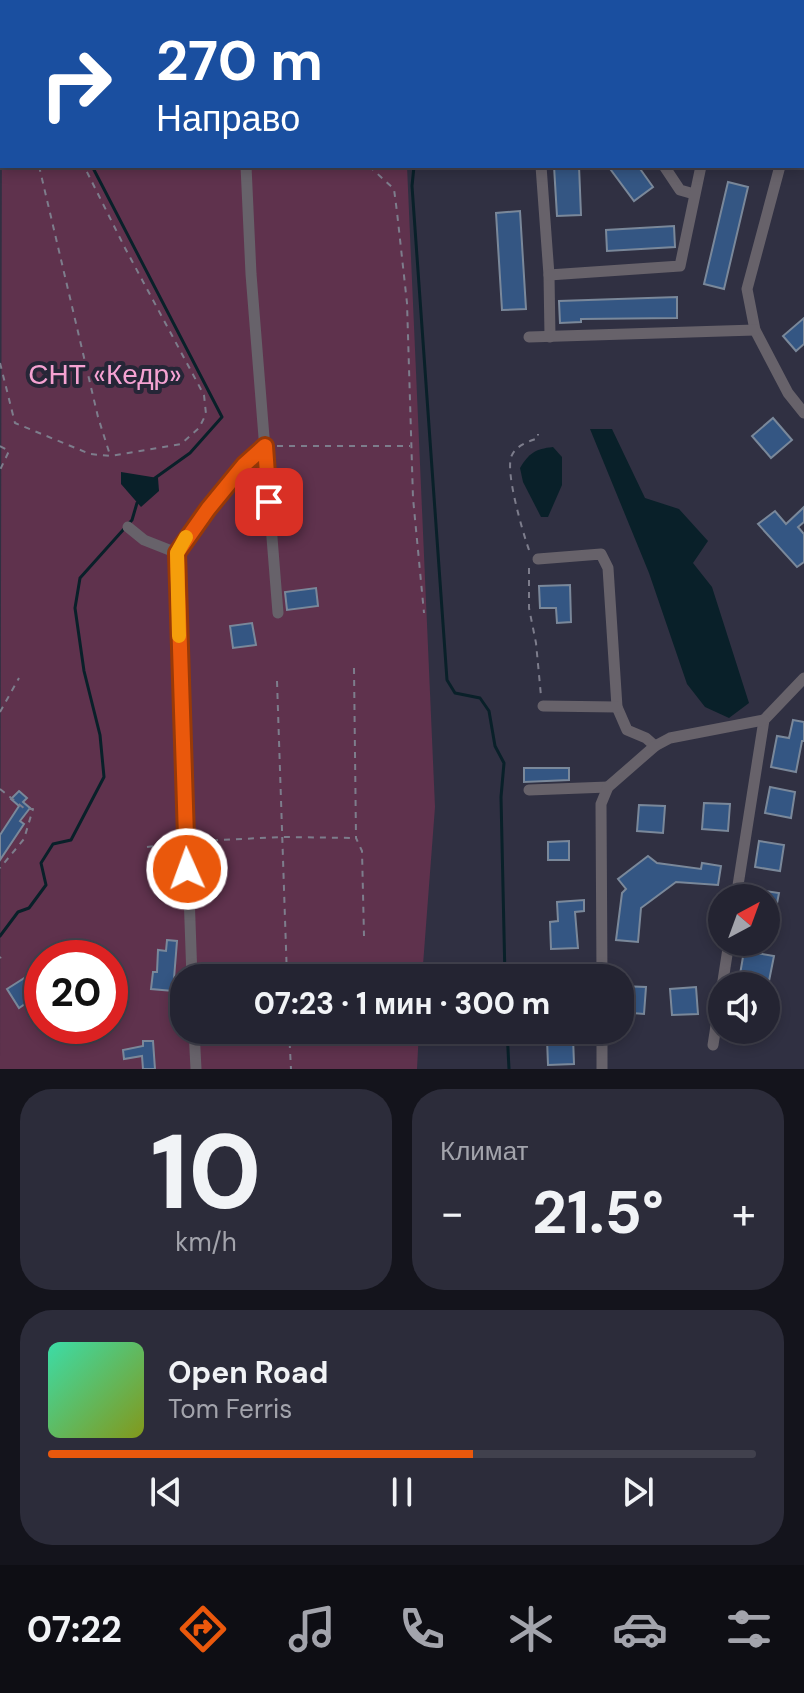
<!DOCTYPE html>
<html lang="ru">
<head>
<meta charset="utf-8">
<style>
  :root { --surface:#242432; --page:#2c2c3a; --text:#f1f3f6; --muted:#a3a4ac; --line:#41414d; --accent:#ea580c }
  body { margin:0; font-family:"DM Sans",sans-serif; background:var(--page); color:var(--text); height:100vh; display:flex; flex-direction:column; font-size:30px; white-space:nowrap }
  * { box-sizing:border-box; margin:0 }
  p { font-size:26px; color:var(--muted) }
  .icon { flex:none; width:44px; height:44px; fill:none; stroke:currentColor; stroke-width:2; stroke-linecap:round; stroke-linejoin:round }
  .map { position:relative; height:1069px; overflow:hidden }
  .drawer { display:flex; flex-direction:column; gap:20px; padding:20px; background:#14141c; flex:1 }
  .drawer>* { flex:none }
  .guide { position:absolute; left:0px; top:0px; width:804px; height:168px; box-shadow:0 4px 12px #0003,0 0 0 2px var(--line); background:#1a4fa0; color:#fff; overflow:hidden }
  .needle { width:52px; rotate:41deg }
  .fabs { position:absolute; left:708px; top:884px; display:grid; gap:16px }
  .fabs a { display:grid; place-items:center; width:72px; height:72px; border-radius:50%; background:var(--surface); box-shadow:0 4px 12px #0003,0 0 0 2px var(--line); font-size:40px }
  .speed { position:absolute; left:24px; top:940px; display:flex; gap:16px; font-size:40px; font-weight:700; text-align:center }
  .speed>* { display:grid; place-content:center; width:104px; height:104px; border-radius:50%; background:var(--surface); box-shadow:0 4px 12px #0003,0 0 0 2px var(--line); line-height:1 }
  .speed .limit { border:12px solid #d22; background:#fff; color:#111 }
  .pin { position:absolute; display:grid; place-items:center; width:68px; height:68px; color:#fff; margin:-34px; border-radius:16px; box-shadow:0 4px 12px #0006 }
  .me { position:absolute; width:88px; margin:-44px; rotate:358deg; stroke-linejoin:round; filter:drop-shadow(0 0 6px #0008) }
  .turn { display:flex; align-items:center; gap:28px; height:168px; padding:0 24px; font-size:36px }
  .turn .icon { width:104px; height:104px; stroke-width:2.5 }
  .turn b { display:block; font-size:56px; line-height:68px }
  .big { font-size:60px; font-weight:800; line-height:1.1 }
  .drawer .tile { flex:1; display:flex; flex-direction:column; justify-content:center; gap:12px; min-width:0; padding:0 28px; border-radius:32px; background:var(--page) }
  .drawer .dial { align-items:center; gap:0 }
  .dial b { font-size:104px; line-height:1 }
  .song { display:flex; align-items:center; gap:24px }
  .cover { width:96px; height:96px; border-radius:12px; background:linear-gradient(135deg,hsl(160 70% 55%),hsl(70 70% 35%)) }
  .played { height:8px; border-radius:4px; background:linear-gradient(90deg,var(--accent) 60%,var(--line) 60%) }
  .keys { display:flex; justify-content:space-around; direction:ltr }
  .heat { display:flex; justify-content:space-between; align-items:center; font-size:44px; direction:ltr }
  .drawer .tiles { flex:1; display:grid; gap:20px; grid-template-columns:1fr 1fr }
  .tile:last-child { grid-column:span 2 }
  .trip { position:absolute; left:170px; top:964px; width:464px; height:80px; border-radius:32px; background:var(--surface); box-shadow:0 4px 12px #0003,0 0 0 2px var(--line); font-weight:800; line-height:80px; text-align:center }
  .tab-bar { display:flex; height:128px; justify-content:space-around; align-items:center; background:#0e0e14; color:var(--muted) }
  .tab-bar .icon { width:56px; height:56px }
  .tab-bar .selected { color:var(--accent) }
  .tab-bar b { font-size:36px; color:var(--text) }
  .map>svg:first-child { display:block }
</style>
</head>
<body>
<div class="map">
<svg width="804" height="1069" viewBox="0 0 804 1069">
  <rect width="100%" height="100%" fill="#303042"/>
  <!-- green -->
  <path fill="#5f324d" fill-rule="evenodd" d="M2,101V166H407L435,807L422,978H184V1030H419L417,1069H0ZM42,958H110V1026H42Z"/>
  <!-- water -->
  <g fill="#092029">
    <path d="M590,429H612L645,498L679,509L708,541L693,563L712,587L749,703L729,718L705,707L687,684L649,573Z"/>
    <path d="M553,447L562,457V485L548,517H541L523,482L520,468C529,453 535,449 553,447Z"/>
    <path d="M121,472L158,478L159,491L141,507L121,484Z"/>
  </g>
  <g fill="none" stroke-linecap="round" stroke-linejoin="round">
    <!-- stream -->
    <g stroke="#092029" stroke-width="3">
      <path d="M22,2V0"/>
      <path d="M92,166L222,417L190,453L155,478"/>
      <path d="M414,166L412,186L447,680L455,693L480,698L489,711L495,746L504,763L501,797L505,978"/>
      <path d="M0,936L18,912L29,908L46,885L41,863L53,844L71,840L104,777L100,735L84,671L75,608L80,578L132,520L137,503"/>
      <path d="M507,1030L509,1069"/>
    </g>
  </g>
  <!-- building -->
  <g fill="#345683" stroke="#7a889a" stroke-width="2">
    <path d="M554,166H579L581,215L557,216Z"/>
    <path d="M608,166H638L653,187L634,201Z"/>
    <path d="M728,182L748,187L724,289L704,284Z"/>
    <path d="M520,211L526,309L502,310L496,213Z"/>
    <path d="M674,226L675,247L607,251L606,230Z"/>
    <path d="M677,297V318L581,319V322L560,323L559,301Z"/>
    <path d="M804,318V344L796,351L783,336Z"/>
    <path d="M773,418L792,440L771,458L752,436Z"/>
    <path d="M804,507V522L798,527L804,534V562L797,567L758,524L775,511L786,524Z"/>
    <path d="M570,585L571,622L557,623L556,608H540L539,586Z"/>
    <path d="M316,588L318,606L287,610L285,592Z"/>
    <path d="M252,623L256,645L233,648L230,626Z"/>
    <path d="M793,720L804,722V741H802L796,772L771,767L777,736L789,738Z"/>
    <path d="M524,768H569V780L524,782Z"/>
    <path d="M770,787L795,792L791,818L765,813Z"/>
    <path d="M19,791L27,798L23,802L30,808L20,821L24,824L0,860V835L19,806L11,799Z"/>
    <path d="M704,803L730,804L728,831L702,829Z"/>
    <path d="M639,805L665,806L663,833L637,831Z"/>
    <path d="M569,841V860H548V842Z"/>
    <path d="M759,841L784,845L780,871L755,867Z"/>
    <path d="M648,856L657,863L701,869L702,863L721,866L718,885L676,882L641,908L638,942L616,940L622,893L626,889L618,879Z"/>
    <path d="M752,889L779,893L771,934H766V898H750Z"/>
    <path d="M584,900V911L575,912L578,948L551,949L550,922L558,921L557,902Z"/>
    <path d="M167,940L177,941L173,991L151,989L153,972H157L158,950L166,951Z"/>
    <path d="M744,951L774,956L768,986H738Z"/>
    <path d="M26,977L35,997L19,1008L7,989Z"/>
    <path d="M620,986L646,987L644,1014L620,1012Z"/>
    <path d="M696,987L698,1014L672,1015L670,989Z"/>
    <path d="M573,1037L574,1064L548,1065L547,1039Z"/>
    <path d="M143,1041H153L155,1069H143L142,1056L124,1059L123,1050L143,1046Z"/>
  </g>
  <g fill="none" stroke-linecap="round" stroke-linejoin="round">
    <!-- path -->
    <g stroke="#7d7d8c" stroke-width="2" stroke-dasharray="6 6" stroke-linecap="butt">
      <path d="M90,2L92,0"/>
      <path d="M0,96L2,93"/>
      <path d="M0,103L2,104"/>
      <path d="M39,166L98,417L110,455"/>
      <path d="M369,166L394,189L397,212L407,303L413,498L424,613"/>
      <path d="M0,363L15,423L90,454L111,456L181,444L199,428L206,414L204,395L125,248L84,166"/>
      <path d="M0,446L9,451L0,470"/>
      <path d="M277,446H410"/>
      <path d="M529,550C523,533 504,469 512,455C517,445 528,442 538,438V434"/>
      <path d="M529,568V608L536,643L541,696"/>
      <path d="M354,668L356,838L362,851L364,936"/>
      <path d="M277,681L287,978"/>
      <path d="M0,712L19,678"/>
      <path d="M0,789L25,809H33L24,839L0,868"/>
      <path d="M200,841L281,837L356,838"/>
      <path d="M147,847L177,843"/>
      <path d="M0,958L1,957"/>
      <path d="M289,1030L291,1069"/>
    </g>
    <!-- minor -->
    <g stroke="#67626a" stroke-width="11">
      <path d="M309,0L313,2"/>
      <path d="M239,2L241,0"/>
      <path d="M628,2V0"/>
      <path d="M802,72L804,63"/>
      <path d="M246,166L251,274L278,613"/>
      <path d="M541,166L549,275L550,337"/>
      <path d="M664,166L680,190L694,194"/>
      <path d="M780,166L747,289L755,330L788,393L804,413"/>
      <path d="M549,275L680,266L701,166"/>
      <path d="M529,337L755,330"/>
      <path d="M128,527L144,540L177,553"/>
      <path d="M538,559L601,554L608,568L617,707L627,730L646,738L655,746"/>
      <path d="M543,706L617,707"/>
      <path d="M529,790L608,787"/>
      <path d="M736,898L764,720L804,678"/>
      <path d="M192,978L177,553C200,514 231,477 265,446"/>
      <path d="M602,978L601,804L608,787L655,746L670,738L764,720"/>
      <path d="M194,1030L196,1069"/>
      <path d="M602,1030V1069"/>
      <path d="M713,1045L729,942"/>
    </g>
  </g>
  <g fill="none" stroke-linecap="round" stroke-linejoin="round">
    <defs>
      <path id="route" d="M187,869L177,553L208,509L244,465L265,446L269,502"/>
    </defs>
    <!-- route casing -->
    <use href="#route" stroke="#983908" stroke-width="20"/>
    <!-- route -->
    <use href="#route" stroke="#ea580c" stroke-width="14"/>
    <!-- slow -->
    <path stroke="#f59e0b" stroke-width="14" d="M179,636L177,553L186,537"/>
  </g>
  <g text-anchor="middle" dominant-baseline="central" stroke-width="8" stroke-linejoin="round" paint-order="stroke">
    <!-- park labels -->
    <g font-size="28" fill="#f5a2d2" stroke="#262637">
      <text x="105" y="374">СНТ «Кедр»</text>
    </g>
  </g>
</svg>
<div class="fabs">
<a><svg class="needle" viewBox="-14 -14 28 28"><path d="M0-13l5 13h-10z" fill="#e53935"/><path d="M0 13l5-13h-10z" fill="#a3a4ac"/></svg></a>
<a><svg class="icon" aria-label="sound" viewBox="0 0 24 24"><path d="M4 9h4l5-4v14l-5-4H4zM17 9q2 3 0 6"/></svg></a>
</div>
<div class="speed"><div class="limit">20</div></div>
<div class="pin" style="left:269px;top:502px;background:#d93025"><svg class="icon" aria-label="arrive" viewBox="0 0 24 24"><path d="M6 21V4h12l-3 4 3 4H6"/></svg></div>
<svg class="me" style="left:187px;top:869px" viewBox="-20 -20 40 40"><circle r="17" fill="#ea580c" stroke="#fff" stroke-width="3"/><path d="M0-11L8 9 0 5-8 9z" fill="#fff"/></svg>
<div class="trip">07:23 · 1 мин · 300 m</div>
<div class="guide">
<div class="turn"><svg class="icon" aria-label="right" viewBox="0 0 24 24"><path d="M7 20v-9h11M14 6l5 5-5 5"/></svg><div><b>270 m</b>Направо</div></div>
</div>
</div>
<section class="drawer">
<div class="tiles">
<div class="tile dial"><b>10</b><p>km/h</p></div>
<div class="tile"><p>Климат</p>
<div class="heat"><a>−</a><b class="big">21.5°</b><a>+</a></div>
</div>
<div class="tile">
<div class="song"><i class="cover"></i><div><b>Open Road</b><p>Tom Ferris</p></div></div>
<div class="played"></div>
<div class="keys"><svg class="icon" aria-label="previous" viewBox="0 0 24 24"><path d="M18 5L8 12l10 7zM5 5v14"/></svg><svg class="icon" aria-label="pause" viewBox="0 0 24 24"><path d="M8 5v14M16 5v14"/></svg><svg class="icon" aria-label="next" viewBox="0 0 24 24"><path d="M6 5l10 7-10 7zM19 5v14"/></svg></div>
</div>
</div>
</section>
<nav class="tab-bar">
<b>07:22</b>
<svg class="icon selected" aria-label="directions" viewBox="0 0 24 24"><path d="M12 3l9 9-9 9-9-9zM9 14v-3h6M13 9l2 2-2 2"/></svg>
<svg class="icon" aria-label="music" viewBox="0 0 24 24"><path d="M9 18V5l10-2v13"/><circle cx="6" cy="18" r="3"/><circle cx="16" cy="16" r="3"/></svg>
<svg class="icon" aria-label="phone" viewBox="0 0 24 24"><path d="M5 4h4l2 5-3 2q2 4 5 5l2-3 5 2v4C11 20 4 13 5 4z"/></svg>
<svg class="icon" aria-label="climate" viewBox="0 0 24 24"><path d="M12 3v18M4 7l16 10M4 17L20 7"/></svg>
<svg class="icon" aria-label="car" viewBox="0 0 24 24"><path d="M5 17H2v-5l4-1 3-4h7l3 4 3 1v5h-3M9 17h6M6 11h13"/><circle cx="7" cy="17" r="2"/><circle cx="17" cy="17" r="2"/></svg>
<svg class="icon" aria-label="filters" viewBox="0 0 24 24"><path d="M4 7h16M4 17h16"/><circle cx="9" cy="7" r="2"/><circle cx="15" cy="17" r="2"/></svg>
</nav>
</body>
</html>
